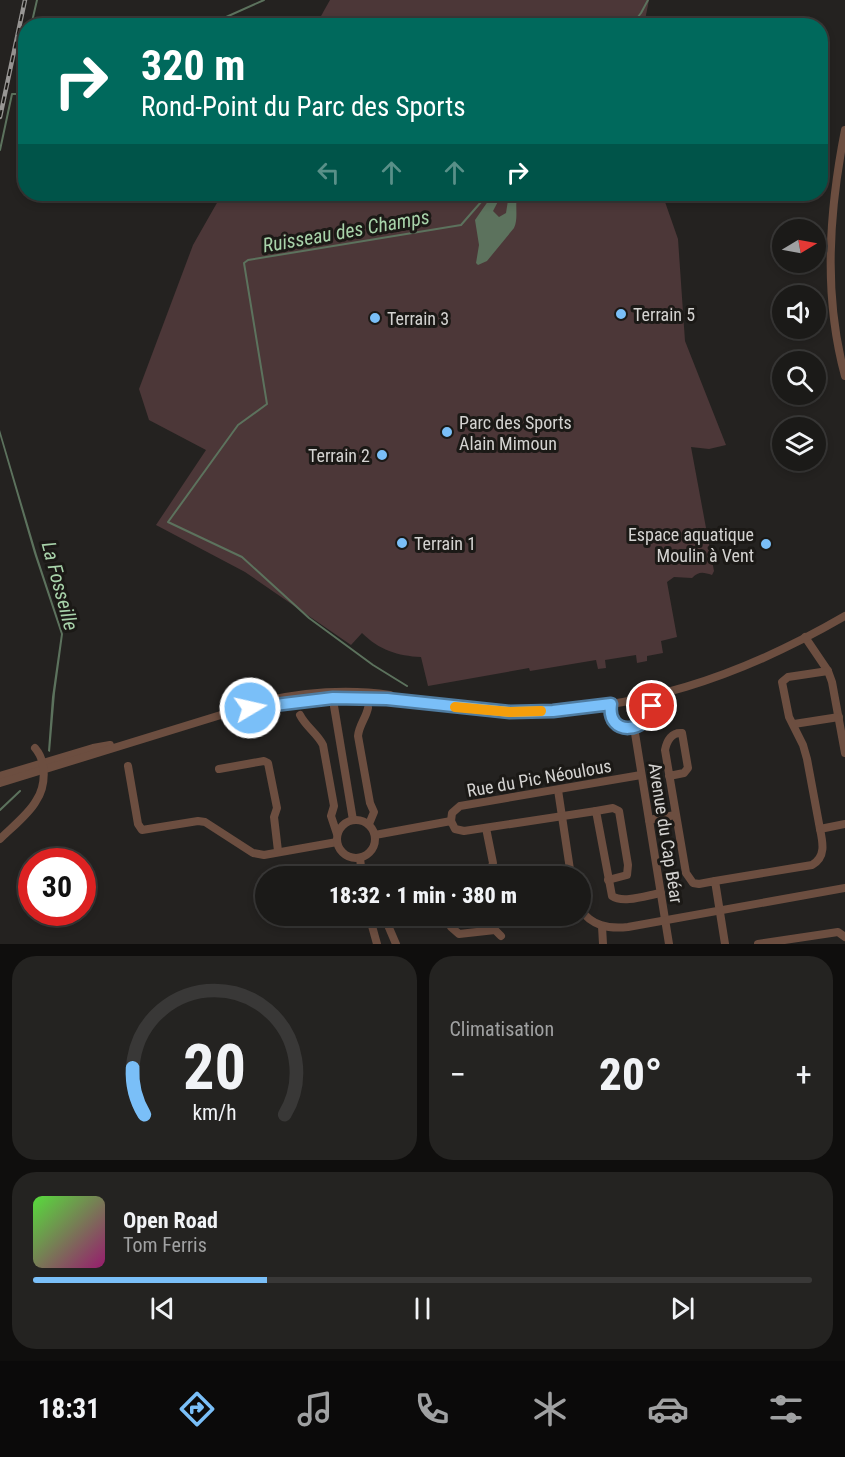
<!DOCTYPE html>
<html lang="fr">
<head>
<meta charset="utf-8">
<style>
  :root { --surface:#1b1a18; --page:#242321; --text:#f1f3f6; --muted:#a0a1a2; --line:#393837; --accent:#7abff8 }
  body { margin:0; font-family:"Roboto Condensed",sans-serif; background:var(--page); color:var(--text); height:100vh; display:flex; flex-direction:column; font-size:22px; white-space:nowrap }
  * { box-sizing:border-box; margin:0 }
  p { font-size:20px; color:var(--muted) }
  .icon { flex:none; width:33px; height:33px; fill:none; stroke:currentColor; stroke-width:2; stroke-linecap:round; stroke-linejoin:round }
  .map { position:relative; height:944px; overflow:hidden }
  .side { display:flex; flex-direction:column; gap:12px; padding:12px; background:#0f0e0d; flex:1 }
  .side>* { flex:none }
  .top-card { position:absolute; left:18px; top:18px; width:810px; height:183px; border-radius:24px; box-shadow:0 3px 9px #0003,0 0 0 2px var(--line); background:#00695c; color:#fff; overflow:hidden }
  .needle { width:39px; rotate:80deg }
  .buttons { position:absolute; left:772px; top:219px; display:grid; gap:12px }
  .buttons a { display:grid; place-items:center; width:54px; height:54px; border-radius:50%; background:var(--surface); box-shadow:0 3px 9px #0003,0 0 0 2px var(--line); font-size:30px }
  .speed { position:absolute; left:18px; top:848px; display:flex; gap:12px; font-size:30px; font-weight:700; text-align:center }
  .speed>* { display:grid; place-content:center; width:78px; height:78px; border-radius:50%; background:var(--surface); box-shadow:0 3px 9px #0003,0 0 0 2px var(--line); line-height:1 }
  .speed .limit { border:9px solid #d22; background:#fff; color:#111 }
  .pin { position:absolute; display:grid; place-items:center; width:51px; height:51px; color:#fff; margin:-26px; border:3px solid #fff; border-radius:50%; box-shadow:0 2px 6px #0007 }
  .me { position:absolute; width:66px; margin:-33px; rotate:81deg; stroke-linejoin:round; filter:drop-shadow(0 0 4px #0008) }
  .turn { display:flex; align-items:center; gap:21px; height:126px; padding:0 24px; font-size:27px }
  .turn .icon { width:78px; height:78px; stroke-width:2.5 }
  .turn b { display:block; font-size:42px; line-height:51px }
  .lanes { display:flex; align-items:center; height:57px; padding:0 24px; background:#0003; justify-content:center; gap:30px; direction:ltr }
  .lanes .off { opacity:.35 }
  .big { font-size:45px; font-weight:800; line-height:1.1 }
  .side .widget { flex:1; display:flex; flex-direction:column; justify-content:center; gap:9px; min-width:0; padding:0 21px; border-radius:24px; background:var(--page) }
  .side .dial { align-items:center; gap:0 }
  .dial svg { height:156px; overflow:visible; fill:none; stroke:var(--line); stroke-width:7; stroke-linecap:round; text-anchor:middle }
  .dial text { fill:var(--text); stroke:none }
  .song { display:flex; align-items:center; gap:18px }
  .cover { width:72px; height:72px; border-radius:9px; background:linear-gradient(135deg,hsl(110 70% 55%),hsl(320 70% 35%)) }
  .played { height:6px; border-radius:3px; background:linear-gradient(90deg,var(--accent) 30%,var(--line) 30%) }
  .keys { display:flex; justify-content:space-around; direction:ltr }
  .heat { display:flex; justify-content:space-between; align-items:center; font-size:33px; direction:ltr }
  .side .tiles { flex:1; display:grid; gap:12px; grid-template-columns:1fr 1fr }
  .widget:last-child { grid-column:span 2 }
  .trip { position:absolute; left:255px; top:866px; width:336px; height:60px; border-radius:30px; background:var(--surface); box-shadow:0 3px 9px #0003,0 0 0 2px var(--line); font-weight:800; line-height:60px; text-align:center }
  .dock { display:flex; height:96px; justify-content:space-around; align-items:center; background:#0b0a0a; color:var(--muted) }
  .dock .icon { width:42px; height:42px }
  .dock .on { color:var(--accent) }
  .dock b { font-size:27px; color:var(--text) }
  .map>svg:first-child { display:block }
</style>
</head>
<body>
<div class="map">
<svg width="845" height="944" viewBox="0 0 845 944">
  <rect width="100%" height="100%" fill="#242220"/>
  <!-- green -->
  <g fill="#4c3738">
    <path d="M330,0H649L644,25H316Z"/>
    <path d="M222,194H665L664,199L678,239L685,341L726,445L709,449L691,447L714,571L712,575C703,572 699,571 692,578L674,577L667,582L677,637L661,641L663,653L647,656V661L637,663L636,655L605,660L606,668L598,669L596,660L530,671L529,668L428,686L421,657C398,656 379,650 362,633L351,645L245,572L156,525L206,450L149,420L139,389L193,245Z"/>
  </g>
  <!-- water -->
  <g fill="#5c725d">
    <path d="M493,194H502L493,211L499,217L506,213L509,194H518C514,205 519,217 514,228L487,261L478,265L476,263L479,245L475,220Z"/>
    <path d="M0,430L37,555L63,634L55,693L50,752L48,751L52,697L61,634L34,553L0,436Z"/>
  </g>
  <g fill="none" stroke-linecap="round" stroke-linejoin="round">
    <!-- stream -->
    <g stroke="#5c725d" stroke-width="2">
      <path d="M31,26L37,0"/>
      <path d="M206,26L264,0"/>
      <path d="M631,26L641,13L648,0"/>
      <path d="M19,90L18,82L26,50"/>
      <path d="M19,90L26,94"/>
      <path d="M0,150L12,94H19V90"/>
      <path d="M407,686L373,665L309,618L242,557L168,522L238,425L267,404L244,263L248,260L461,225L488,194"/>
      <path d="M0,810L20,791"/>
    </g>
    <!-- minor -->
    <g stroke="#6c4e40" stroke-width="8">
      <path d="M845,130C829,211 823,295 845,376"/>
      <path d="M805,637L828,671L832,682L845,753"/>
      <path d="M332,694L353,820"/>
      <path d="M265,701C306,692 349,689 390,695"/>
      <path d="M611,704L609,715L617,726C638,730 657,720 651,697"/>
      <path d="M368,708C366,718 359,725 358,736L370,803L374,812L369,824"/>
      <path d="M232,711C284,703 334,697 386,699C428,701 470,712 513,712C636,712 740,677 845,616"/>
      <path d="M300,715C306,727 317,733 323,745L334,806L331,816L337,834"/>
      <path d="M794,724L839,717"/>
      <path d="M634,727L669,944"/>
      <path d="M128,766L138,824L142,830L198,821L205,822L253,853L264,855L337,842"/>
      <path d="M219,769L264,761L268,763L277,808L274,817L278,851"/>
      <path d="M0,776L93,748L110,745"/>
      <path d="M669,776L684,773L688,768L682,733C672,732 667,740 665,750L686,873L693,883L699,884L715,881L725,944"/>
      <path d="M0,783L237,710"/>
      <path d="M558,790L571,876"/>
      <path d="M596,811L613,808L619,811L628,865L627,875L608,880"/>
      <circle cx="356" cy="839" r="19"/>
      <path d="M649,820L675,815"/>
      <path d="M451,821L452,813L460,806L641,775"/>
      <path d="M820,829L807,759L803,745L789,717L782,682L788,677L828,671"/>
      <path d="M375,835L451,821L455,829L464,831L596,811L612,896C623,904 648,895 661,893"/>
      <path d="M0,839C11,828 29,814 36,801C46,786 47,762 35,748"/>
      <path d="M360,858L362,876"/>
      <path d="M473,876C483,874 490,874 493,863L486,828"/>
      <path d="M715,881L812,865C826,857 823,843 820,829L845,824"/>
      <path d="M580,909C592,926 608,929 628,927L845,888"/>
      <path d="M369,915L377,944"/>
      <path d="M391,915L387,923L396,944"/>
      <path d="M448,915L451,927L459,934L495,930L501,936"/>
      <path d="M602,926L603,944"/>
      <path d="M758,944L838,932L845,937"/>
    </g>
    <defs>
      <path id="rail" d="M0,117L25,0"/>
    </defs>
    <!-- rail casing -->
    <use href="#rail" stroke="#989694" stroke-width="4.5"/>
    <!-- rail -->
    <use href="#rail" stroke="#1b1916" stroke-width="2" stroke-dasharray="7" stroke-linecap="butt"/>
  </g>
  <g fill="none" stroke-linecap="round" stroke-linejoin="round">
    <defs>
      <path id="route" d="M250,708L333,698L387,699L510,712L553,711L611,704C606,738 649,733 652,706"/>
    </defs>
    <!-- route casing -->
    <use href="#route" stroke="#4f7ca1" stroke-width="15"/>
    <!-- route -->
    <use href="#route" stroke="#7abff8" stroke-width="10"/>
    <!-- slow -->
    <path stroke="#f59e0b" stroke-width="10" d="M455,707L510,712L541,711"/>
  </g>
  <!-- markers -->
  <g fill="#7abff8" stroke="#1b1916" stroke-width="2">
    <circle cx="621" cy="314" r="6"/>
    <circle cx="375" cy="318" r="6"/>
    <circle cx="447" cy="432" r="6"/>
    <circle cx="382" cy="455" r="6"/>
    <circle cx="402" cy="543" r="6"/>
    <circle cx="766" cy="544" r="6"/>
  </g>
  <g text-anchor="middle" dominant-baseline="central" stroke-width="6" stroke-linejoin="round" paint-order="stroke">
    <!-- poi labels -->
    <g font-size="18" fill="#d4d3d1" stroke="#1b1916" text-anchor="start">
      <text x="633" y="314">Terrain 5</text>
      <text x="387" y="318">Terrain 3</text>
      <text x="459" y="422">Parc des Sports<tspan x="459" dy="21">Alain Mimoun</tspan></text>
      <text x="370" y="455" text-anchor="end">Terrain 2</text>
      <text x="754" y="534" text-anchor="end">Espace aquatique<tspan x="754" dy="21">Moulin à Vent</tspan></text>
      <text x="414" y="543">Terrain 1</text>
    </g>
    <!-- street labels -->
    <g font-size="18" fill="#d4d3d1" stroke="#1b1916">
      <text transform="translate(539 778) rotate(-10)">Rue du Pic Néoulous</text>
      <text transform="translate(666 833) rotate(81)">Avenue du Cap Béar</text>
    </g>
    <!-- water labels -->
    <g font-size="20" font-style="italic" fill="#a8d3aa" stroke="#1b1916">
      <text transform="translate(346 231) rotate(-10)">Ruisseau des Champs</text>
      <text transform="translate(60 586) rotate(75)">La Fosseille</text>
    </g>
  </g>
</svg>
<div class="buttons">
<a><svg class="needle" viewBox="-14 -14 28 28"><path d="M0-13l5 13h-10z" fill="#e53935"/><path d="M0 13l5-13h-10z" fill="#a0a1a2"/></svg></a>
<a><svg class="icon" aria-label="sound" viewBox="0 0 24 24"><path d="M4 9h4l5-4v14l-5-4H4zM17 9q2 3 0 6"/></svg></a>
<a><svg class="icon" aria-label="search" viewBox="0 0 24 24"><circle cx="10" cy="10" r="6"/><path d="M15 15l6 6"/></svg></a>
<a><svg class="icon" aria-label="layers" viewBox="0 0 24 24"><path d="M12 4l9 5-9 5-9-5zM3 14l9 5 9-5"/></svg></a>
</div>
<div class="speed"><div class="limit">30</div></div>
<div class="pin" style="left:652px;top:706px;background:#d93025"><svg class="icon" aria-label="arrive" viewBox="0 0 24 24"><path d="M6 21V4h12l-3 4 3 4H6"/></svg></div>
<svg class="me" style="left:250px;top:708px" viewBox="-20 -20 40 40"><circle r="17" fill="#7abff8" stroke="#fff" stroke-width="3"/><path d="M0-11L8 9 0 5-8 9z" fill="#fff"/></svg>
<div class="trip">18:32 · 1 min · 380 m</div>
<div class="top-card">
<div class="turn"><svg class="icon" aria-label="right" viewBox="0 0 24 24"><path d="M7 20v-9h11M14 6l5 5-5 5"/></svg><div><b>320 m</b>Rond-Point du Parc des Sports</div></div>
<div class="lanes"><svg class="icon off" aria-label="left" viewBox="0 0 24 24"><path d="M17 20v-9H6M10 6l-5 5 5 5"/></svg><svg class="icon off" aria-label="ahead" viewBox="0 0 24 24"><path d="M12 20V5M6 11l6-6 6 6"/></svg><svg class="icon off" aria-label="ahead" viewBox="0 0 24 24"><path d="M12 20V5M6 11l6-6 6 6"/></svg><svg class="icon" aria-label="right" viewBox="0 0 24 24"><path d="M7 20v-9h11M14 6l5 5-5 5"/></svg></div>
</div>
</div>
<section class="side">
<div class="tiles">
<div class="widget dial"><svg viewBox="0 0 100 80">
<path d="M14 69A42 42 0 1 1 86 69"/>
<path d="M14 69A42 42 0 0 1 8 45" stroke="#7abff8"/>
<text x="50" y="56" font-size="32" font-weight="700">20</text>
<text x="50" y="72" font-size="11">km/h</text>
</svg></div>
<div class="widget"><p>Climatisation</p>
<div class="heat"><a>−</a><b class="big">20°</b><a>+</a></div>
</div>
<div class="widget">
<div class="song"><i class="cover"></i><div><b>Open Road</b><p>Tom Ferris</p></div></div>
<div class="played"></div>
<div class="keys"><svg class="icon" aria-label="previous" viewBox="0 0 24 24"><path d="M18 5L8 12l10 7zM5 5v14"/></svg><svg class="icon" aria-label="pause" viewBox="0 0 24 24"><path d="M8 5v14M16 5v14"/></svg><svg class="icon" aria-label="next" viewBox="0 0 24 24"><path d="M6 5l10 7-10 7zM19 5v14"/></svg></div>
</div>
</div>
</section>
<nav class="dock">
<b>18:31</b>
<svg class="icon on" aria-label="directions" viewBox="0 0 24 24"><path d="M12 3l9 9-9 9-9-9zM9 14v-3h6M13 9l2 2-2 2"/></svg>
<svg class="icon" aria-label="music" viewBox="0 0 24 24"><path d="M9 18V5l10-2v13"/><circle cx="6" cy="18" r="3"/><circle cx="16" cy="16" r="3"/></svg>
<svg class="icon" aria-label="phone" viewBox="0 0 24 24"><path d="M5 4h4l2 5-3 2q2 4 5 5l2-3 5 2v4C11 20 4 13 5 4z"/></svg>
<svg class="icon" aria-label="climate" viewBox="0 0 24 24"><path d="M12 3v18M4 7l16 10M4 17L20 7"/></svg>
<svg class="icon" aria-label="car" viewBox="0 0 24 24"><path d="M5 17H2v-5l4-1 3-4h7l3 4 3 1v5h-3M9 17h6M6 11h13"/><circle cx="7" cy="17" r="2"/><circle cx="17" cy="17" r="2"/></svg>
<svg class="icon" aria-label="filters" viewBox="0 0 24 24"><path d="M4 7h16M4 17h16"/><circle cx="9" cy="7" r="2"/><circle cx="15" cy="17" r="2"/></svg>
</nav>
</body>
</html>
